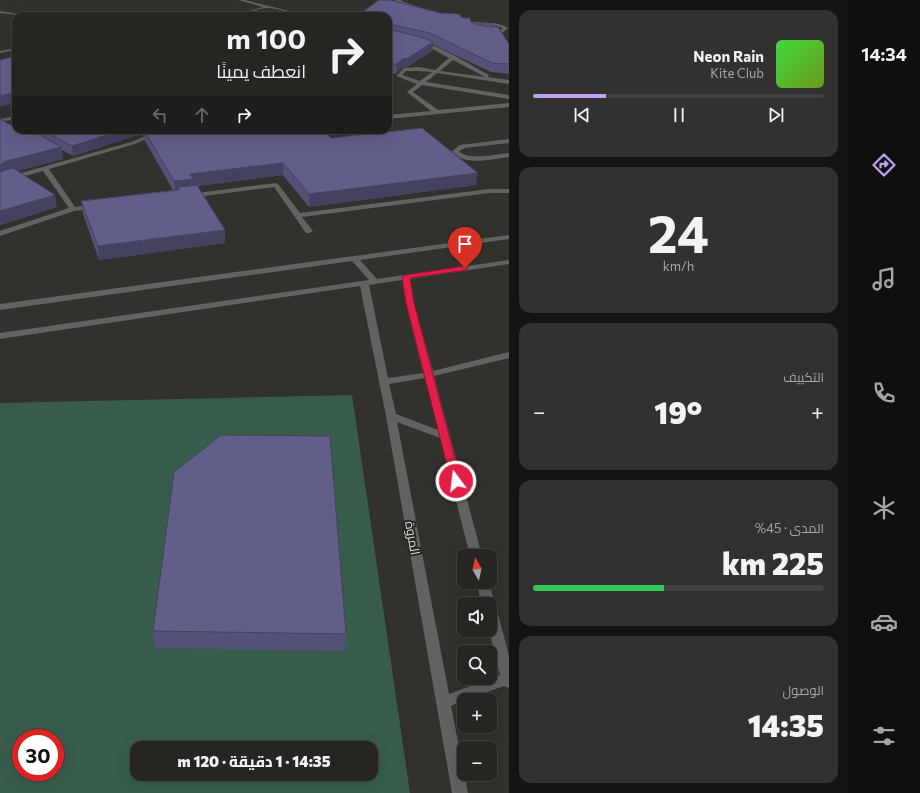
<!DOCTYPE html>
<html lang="ar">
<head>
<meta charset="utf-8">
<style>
  :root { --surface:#262522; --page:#32312f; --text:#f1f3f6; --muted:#a4a5a5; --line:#424240; --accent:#bca0f2 }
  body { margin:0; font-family:Commissioner,Cairo,sans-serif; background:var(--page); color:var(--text); direction:rtl; height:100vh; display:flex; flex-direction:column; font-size:15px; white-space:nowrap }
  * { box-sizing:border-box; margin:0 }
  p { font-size:13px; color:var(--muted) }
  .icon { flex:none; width:22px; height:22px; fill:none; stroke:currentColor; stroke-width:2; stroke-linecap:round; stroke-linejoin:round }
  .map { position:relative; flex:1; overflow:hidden; direction:ltr }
  .drawer { display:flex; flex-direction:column; gap:10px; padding:10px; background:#151413; width:339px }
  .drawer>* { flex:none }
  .banner { position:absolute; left:12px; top:12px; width:380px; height:122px; border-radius:12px; box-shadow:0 4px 16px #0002,0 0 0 1px var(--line); direction:rtl; background:#262522; color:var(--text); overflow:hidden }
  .needle { width:26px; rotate:351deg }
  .controls { position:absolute; left:457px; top:549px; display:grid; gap:8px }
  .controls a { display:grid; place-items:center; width:40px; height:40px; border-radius:8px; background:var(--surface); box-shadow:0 4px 16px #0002,0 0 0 1px var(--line); font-size:20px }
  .speed { position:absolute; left:12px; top:729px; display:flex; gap:8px; font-size:20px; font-weight:700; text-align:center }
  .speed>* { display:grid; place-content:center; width:52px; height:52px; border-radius:50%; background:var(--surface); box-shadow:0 4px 16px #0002,0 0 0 1px var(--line); line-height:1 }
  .speed .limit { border:6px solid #d22; background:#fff; color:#111 }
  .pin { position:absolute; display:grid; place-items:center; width:34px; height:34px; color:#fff; margin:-41px -17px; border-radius:50% 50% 50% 0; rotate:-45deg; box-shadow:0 0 4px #0007 }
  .pin .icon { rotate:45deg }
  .me { position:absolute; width:44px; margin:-22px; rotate:345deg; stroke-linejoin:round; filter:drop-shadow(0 0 3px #0008) }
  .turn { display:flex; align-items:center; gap:14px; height:84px; padding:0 20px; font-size:18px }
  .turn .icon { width:52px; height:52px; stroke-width:2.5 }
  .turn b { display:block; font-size:28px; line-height:34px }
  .lanes { display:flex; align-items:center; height:38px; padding:0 20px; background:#0003; justify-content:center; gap:20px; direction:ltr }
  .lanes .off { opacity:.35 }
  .big { font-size:30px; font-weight:800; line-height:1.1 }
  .drawer .tile { flex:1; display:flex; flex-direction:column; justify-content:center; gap:6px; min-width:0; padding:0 14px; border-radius:12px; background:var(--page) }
  .drawer .dial { align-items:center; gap:0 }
  .dial b { font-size:52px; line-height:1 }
  .song { display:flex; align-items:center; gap:12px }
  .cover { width:48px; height:48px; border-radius:6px; background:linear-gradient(135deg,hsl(120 70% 55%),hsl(80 70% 35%)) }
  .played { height:4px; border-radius:2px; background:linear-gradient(90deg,var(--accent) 25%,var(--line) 25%) }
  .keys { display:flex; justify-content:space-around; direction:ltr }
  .heat { display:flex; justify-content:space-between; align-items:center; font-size:22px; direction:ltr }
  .charge { height:6px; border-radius:3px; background:linear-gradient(90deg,#34c759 45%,var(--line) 0) }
  .trip { position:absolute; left:130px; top:741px; width:248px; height:40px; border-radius:12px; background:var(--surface); box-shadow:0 4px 16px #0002,0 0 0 1px var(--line); font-weight:800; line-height:40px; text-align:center; direction:rtl }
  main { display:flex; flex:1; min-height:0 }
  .menu { display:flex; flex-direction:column; width:72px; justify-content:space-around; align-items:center; background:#0f0f0e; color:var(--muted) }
  .menu .icon { width:28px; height:28px }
  .menu .active { color:var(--accent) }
  .menu b { font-size:18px; color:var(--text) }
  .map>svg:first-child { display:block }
</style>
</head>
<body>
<main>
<nav class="menu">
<b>14:34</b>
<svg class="icon active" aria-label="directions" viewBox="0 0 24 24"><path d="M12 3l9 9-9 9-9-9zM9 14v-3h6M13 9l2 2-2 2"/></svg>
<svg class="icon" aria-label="music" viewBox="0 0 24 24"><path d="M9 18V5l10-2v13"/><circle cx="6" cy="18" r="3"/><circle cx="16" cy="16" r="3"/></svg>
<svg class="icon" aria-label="phone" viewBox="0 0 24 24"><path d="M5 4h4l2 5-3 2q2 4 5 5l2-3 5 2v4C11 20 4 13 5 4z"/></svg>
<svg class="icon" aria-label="climate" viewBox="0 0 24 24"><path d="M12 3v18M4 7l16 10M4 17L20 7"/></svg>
<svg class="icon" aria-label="car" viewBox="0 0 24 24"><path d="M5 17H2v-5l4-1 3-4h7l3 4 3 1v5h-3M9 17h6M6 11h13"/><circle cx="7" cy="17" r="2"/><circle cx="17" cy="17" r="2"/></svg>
<svg class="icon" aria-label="filters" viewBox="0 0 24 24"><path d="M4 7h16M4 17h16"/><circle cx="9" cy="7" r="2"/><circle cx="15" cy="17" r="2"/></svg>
</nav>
<section class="drawer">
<div class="tile">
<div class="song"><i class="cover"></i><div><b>Neon Rain</b><p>Kite Club</p></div></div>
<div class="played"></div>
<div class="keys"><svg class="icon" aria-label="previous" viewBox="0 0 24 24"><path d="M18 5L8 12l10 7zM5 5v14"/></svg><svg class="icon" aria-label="pause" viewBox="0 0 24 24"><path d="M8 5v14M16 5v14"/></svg><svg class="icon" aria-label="next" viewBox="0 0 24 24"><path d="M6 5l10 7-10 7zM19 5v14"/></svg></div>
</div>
<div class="tile dial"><b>24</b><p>km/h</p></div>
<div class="tile"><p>التكييف</p>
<div class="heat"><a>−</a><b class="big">19°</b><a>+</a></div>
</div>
<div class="tile"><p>المدى · 45%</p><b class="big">225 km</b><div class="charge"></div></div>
<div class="tile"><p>الوصول</p><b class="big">14:35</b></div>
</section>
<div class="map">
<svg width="509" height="793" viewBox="0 0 509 793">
  <rect width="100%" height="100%" fill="#33312d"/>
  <!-- green -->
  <path fill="#385c4c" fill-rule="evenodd" d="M352,395L410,793H0V403ZM21,738H55V772H21ZM137,748H371V774H137Z"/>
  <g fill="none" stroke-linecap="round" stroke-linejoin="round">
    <!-- service -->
    <g fill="#646161" fill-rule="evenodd">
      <path d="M238,0H245L309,16C295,16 283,9 269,8C258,7 245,16 233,16L263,7Z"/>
      <path d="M395,0H402L401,1L431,11L427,12L395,2Z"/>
      <path d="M0,11L24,15L26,16L0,13Z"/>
      <path d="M466,21C480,24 496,20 508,28L502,33L489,34L487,32L499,31L503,28C491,23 477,26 464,23Z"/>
      <path d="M419,42C439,44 470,65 489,75L488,77L509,80V84L437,73L426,82L509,95V99L422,85L413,92L438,110L509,103V107L388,119V115L431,111L407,92L417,84L396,76L404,68L419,67L435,70L449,58L425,45L417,44ZM453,60L485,77L440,71ZM406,71H419L432,72L420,81L402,75Z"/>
      <path d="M16,48V50L0,53V51Z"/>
      <path d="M16,116V120L0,121V119Z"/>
      <path d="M160,130H168L135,144L49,169L75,207L96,204L100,206L99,208L74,211L0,236V231L69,208L43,171L0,183V179L131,142Z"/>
      <path d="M509,139V143L465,148L459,151C467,161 497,154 509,153V157C492,159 463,167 452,151L460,145Z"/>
      <path d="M276,183L278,184L300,213L489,189H509V193H489L302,217L313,231L309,233H306L274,187L189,198L185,196L189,194Z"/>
    </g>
    <!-- minor -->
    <path fill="#646161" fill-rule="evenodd" d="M509,235V239L360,260L377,279L509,260V264L410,279L414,303L433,371L509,352V358L434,376L482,556H470L440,438L397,422L449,694L500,675L489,630H490V604H481L477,582H489L495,604L493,606L497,610L509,656V688L504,686L464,700L451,706L468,793H452L386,416L360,286L0,339V333L369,280L352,261L0,310V304ZM402,280L406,303L423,373L388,378L369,285ZM425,378L438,430L396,414L389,384Z"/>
  </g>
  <!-- wall -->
  <g fill="#535177">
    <path d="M440,13L462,18L471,23L493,27L509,44V74L491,72L432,44V51L407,67L401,68L396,74H388V16Z"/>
    <path d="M0,119L16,130L36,133L35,130H322L331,138L476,185L309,207L283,175L198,186L225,230V243L99,260L83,214L81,201L173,190L145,141V135L142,136L141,134L73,156L62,150L63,159L17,171L57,207L0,225Z"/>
    <path d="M153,631L346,634L344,651L155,648Z"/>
  </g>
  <!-- shaded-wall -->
  <g fill="#444261">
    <path d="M433,42L432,51L407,67L401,68L396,74L397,64L402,59Z"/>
    <path d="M16,92V103L0,107V96Z"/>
    <path d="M123,130H141V134L73,156L72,146Z"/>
    <path d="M142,130H144L145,135L142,136Z"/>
    <path d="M61,147L63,159L7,174L0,178V165L3,162Z"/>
    <path d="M283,163V175L194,186L179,190L178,187V193L175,194L174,181L190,174Z"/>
    <path d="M478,173L476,185L309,207V194Z"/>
    <path d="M55,195L57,207L0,225V211Z"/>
    <path d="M225,230V243L99,260L98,246Z"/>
  </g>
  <!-- building -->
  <g fill="#615e8a" stroke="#444261">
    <path d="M379,0H390L440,13L459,14L462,18H470L471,23L485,26L498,27L509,44V64L492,63L430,33L389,24L388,25V16H357Z"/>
    <path d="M477,24H492L493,27L478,25Z"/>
    <path d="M388,28V29L424,38L433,42L408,58L402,59L397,64L388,65Z"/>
    <path d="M16,56V92L0,96V60Z"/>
    <path d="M0,119L16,128V130H31L61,147L3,162L5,163L0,165Z"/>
    <path d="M422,128L478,173L309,194L283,163L190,174L193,179L174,181L144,130H322L331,138Z"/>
    <path d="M42,130H123L72,146Z"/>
    <path d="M13,168L55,195L0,211V172Z"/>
    <path d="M197,185L225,230L98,246L81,201L179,190L178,187Z"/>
    <path d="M221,435L330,436L346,634L153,631L174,472Z"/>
  </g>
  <!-- route -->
  <path fill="#e11d48" stroke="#92132f" d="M465,266L467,267V270L410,278L414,303L461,481L456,484L451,481L406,303L402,277L406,275Z"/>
  <g text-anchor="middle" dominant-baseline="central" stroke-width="4" stroke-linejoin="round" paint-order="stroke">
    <!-- near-street labels -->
    <g font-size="13" fill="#dad9d6" stroke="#292724">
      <text transform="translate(413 538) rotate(80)">المروة</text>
    </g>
  </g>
</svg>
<div class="controls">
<a><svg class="needle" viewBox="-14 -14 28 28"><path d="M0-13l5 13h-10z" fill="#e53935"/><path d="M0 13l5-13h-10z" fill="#a4a5a5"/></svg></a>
<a><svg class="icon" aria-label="sound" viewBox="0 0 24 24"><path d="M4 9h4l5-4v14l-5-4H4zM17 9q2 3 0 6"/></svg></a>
<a><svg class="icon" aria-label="search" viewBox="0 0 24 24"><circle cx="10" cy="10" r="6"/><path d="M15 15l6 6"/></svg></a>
<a>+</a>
<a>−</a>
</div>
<div class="speed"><div class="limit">30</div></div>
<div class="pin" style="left:465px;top:268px;background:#d93025"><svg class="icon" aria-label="arrive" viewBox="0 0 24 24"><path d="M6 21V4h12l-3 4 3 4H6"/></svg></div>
<svg class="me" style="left:456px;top:481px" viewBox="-20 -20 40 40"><circle r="17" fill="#e11d48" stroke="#fff" stroke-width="3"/><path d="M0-11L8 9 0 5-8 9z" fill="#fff"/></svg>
<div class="trip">14:35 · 1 دقيقة · 120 m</div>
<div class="banner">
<div class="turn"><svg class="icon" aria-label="right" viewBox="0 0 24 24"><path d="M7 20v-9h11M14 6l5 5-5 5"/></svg><div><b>100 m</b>انعطف يمينًا</div></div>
<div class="lanes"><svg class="icon off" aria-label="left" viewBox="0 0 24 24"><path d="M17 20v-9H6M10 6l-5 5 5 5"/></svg><svg class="icon off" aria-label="ahead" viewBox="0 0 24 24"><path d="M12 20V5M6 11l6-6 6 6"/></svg><svg class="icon" aria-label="right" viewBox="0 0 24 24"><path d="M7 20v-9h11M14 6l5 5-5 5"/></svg></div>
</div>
</div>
</main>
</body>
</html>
